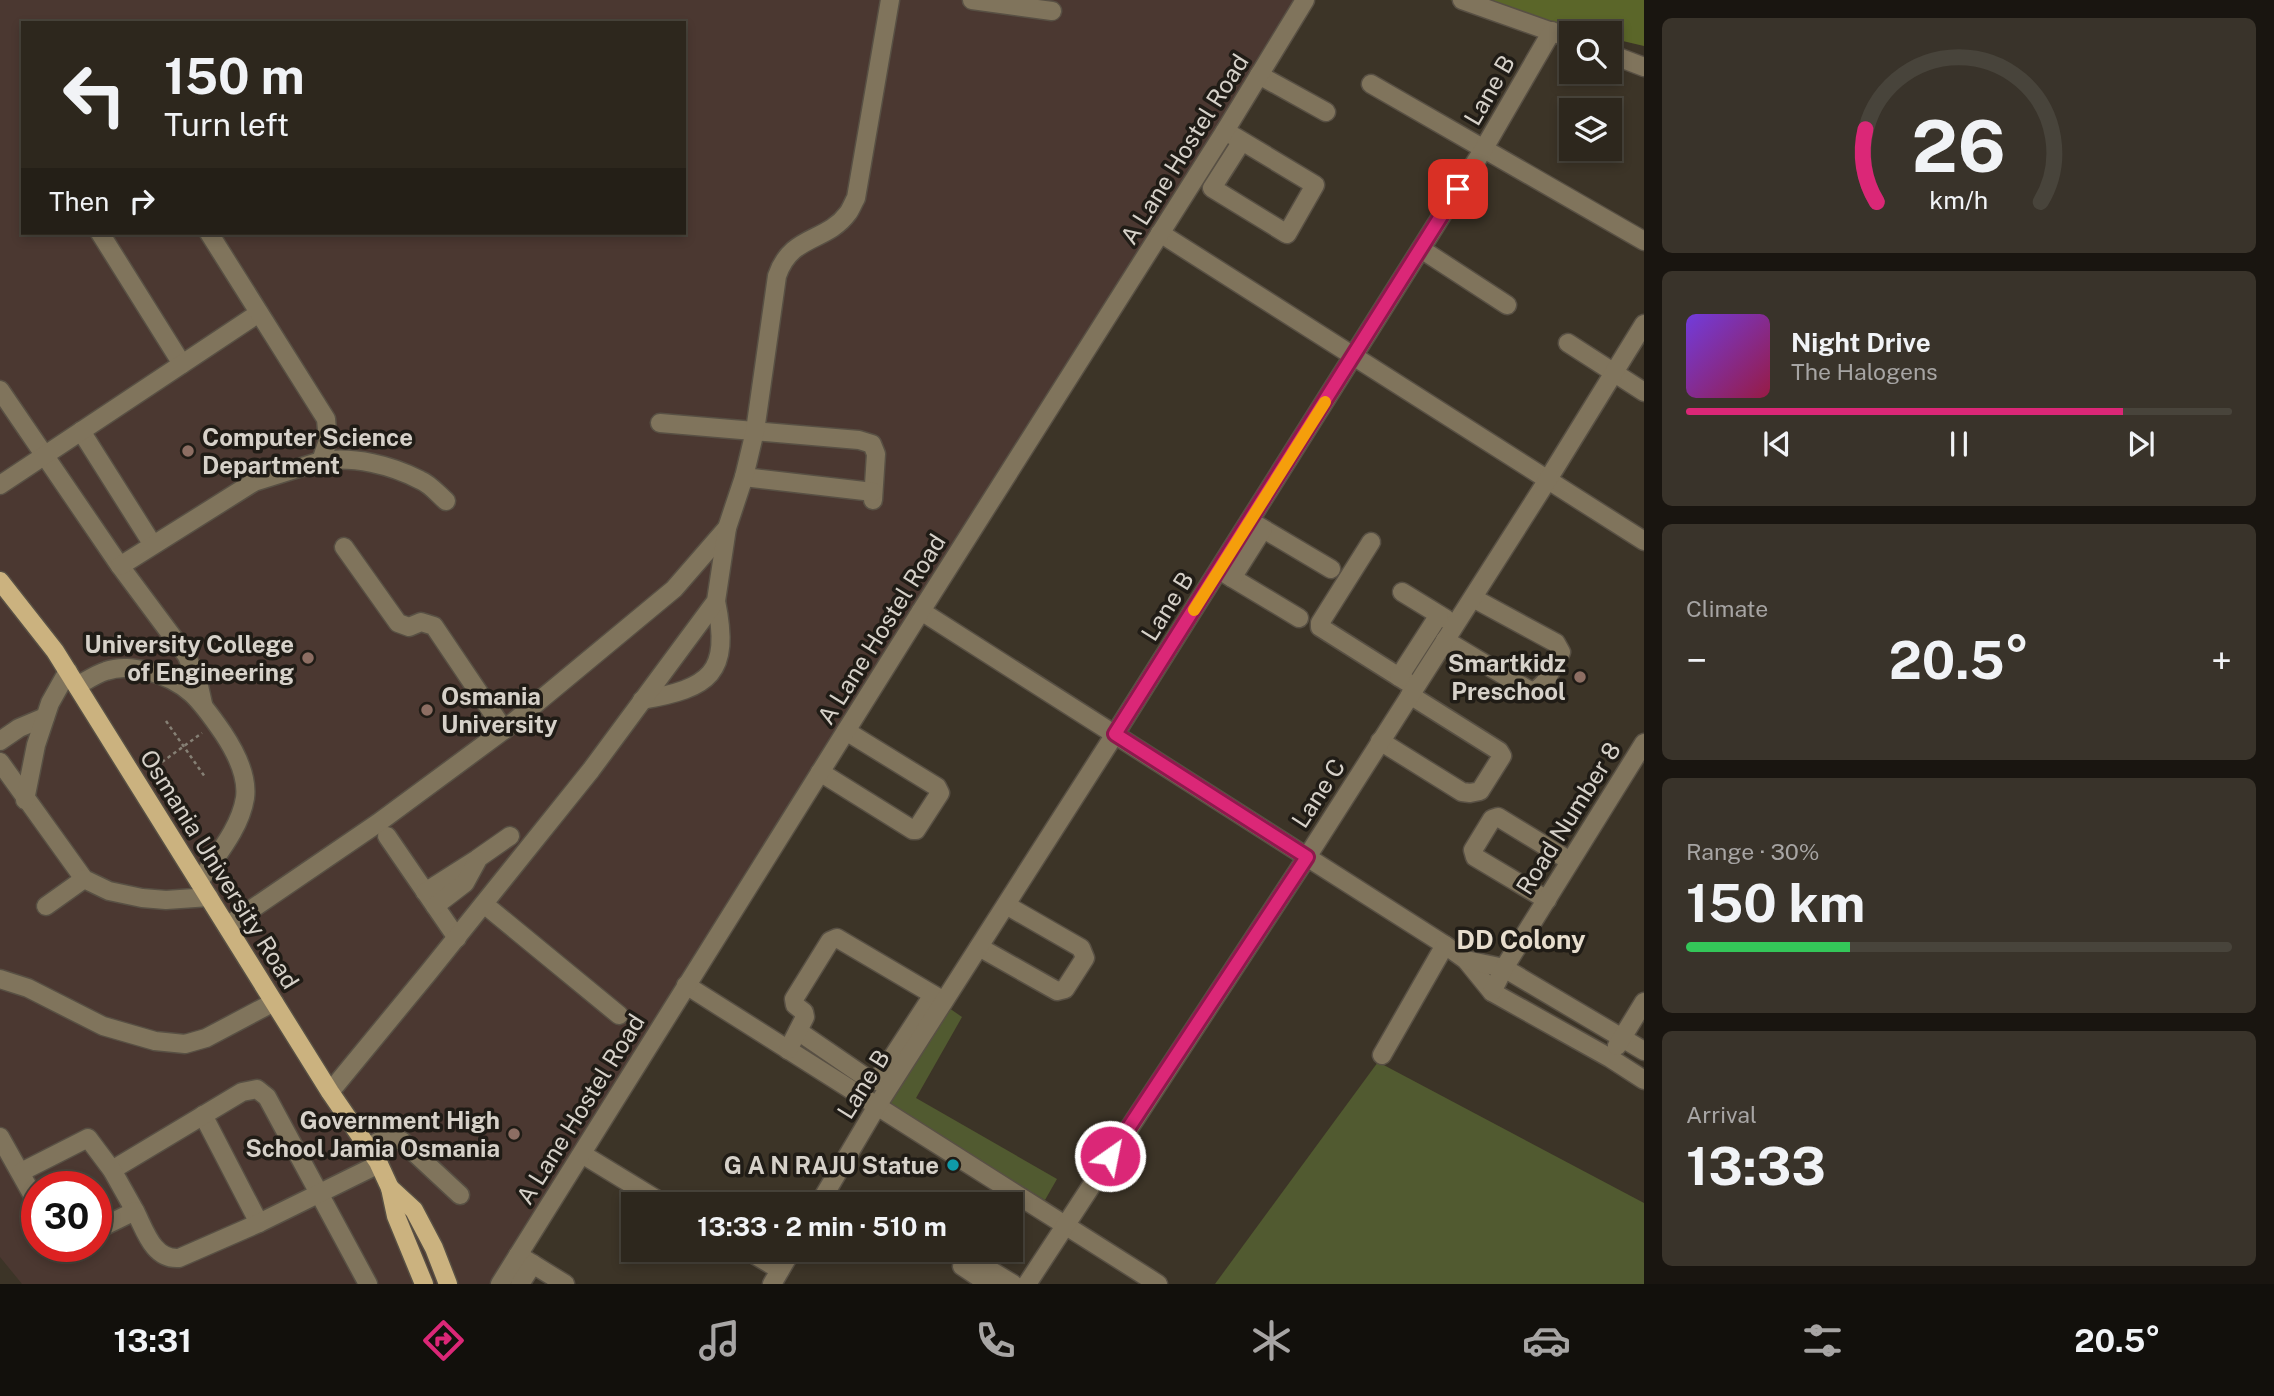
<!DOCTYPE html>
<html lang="en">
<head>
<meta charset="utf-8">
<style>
  :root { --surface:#2d271d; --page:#39332a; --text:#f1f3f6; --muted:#a7a5a4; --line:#48443b; --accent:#db2777 }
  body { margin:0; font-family:"Public Sans",sans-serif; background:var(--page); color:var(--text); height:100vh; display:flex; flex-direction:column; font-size:26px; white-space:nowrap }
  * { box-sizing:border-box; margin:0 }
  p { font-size:23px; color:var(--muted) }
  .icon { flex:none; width:38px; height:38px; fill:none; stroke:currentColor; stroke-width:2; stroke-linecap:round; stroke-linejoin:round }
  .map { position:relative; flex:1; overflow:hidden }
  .side { display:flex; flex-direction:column; gap:18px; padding:18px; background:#191510; width:630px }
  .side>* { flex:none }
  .banner { position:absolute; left:21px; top:21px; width:665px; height:214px; border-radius:0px; box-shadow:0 4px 10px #0003,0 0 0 2px var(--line); background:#2d271d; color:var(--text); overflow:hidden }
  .fabs { position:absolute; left:1559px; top:21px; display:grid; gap:14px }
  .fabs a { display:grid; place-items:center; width:63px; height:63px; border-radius:0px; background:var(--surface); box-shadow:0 4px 10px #0003,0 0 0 2px var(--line); font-size:35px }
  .speed { position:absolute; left:21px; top:1171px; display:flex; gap:14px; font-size:35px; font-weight:700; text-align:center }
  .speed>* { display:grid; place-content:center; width:91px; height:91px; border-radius:50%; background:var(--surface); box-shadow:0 4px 10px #0003,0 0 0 2px var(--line); line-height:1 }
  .speed .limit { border:10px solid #d22; background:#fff; color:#111 }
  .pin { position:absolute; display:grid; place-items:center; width:60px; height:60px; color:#fff; margin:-30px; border-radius:14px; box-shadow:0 4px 10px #0006 }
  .me { position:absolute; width:77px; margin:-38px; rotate:33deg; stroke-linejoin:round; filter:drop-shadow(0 0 5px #0008) }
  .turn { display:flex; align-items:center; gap:24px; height:147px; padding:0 28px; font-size:32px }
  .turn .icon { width:91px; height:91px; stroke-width:2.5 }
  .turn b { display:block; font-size:49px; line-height:60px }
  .then { display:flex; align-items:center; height:66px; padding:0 28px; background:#0003; gap:14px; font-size:26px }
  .big { font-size:52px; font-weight:700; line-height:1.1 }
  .side .widget { flex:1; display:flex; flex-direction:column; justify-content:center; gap:10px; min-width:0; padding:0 24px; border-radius:10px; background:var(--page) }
  .side .dial { align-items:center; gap:0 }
  .dial svg { height:182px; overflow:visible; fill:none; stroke:var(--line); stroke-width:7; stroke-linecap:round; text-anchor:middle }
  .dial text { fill:var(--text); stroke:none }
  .song { display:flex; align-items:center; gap:21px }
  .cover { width:84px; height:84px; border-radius:10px; background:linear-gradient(135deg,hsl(260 70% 55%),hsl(340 70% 35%)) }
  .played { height:7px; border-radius:4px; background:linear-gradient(90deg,var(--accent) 80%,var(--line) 80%) }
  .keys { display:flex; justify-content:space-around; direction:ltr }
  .heat { display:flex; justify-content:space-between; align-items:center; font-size:38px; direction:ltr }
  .charge { height:10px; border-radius:5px; background:linear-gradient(90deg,#34c759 30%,var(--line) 0) }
  .trip { position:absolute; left:621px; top:1192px; width:402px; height:70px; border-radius:0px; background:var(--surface); box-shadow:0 4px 10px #0003,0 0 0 2px var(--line); font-weight:700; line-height:70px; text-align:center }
  .menu { display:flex; height:112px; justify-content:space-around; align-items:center; background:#12100c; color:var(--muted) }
  .menu .icon { width:49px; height:49px }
  .menu .selected { color:var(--accent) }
  .menu b { font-size:32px; color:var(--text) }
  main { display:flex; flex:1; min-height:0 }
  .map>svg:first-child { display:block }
</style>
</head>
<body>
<main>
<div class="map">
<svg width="1644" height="1284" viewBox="0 0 1644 1284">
  <rect width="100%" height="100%" fill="#3c3427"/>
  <!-- education -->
  <path fill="#4b3831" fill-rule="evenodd" d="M0,0H1303L492,1284H22L0,1257ZM23,23H684V233H23ZM37,1186H96V1246H37Z"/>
  <!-- green -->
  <g fill="#515a30">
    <path d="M949,1008L962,1017L916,1098L1057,1179L1045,1200L887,1106Z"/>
    <path d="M1378,1062L1644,1203V1284H1215Z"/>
  </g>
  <!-- forest -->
  <path fill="#5b6629" d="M1450,0H1644V46L1610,38V33H1591Z"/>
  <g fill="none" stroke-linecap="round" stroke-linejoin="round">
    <defs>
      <g id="minor">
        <path d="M972,0L1052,11"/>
        <path d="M1462,0L1572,39"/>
        <path d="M1610,54L1644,67"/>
        <path d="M1259,75L1326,112"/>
        <path d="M1371,84L1644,241"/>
        <path d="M1225,131L1237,138L1315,185L1287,234L1212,188L1242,141"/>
        <path d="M100,233L182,364"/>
        <path d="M1160,233L1644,541"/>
        <path d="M1421,249L1507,305"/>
        <path d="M1568,343L1644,392"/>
        <path d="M0,390L120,566L187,656L199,686L203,704"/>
        <path d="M660,423L859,440L872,444L876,454L873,500"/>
        <path d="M81,431L153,545"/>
        <path d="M321,461C354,456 391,465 420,480C430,484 438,494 446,501"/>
        <path d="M744,477L873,492"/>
        <path d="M0,485L259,313"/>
        <path d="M1250,521L1331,569"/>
        <path d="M1371,542L1320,623V627L1415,687"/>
        <path d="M344,547L398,623L409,627L421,622L434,626L504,730"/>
        <path d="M120,566L254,482L321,461L328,441L326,419L209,233"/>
        <path d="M1219,570L1299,618"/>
        <path d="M1232,578L1263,529"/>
        <path d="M1402,592L1446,619"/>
        <path d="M921,611L1445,945L1466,960L1492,992L1610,1058L1644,1080"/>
        <path d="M1445,640L1527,689L1535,692L1545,682L1561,652L1556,643L1473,598"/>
        <path d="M1399,677L1439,615"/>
        <path d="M77,686C86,681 96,674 106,671C120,666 133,668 148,671C187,681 201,701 223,733C235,751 248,776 245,798C240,829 216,856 199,882"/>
        <path d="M642,700C710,688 731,674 716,601"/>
        <path d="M0,741L19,728L45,717"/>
        <path d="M1380,741L1462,792L1470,793L1480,791L1502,756L1499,751L1410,695"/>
        <path d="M0,762L84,879L109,891L142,898L166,900L209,897"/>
        <path d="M820,772L913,830H916L940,793L937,787L846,731"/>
        <path d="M25,800L36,745L50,703L68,671"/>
        <path d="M387,836L457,938"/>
        <path d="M425,892L477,859L510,836"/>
        <path d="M1547,900L1475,857L1473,850L1492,819L1498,817L1570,861"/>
        <path d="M484,904L619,1015"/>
        <path d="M46,906L84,879"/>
        <path d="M435,906L465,883L477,861"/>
        <path d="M227,926L378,823L504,730L674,589L727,528"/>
        <path d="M979,947L1057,991L1065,989L1085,958L1081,948L1006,905"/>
        <path d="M1466,960L1504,968L1644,1051"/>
        <path d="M0,979L28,988L103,1026L155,1041L185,1044L206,1038L274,1002"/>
        <path d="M686,985L1158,1284"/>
        <path d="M1492,992L1504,968L1644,743"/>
        <path d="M798,1031L871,1081H877L933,995"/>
        <path d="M1617,1046L1644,1002"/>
        <path d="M788,1050L805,1017L804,1012L795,1005L794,999L830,941L837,938L944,1001"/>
        <path d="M1382,1055L1445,945"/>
        <path d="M330,1092L428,973L591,770L716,601L727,528L744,477L755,431L777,276C791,234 826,243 848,213C851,209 853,203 856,198L890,0"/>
        <path d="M203,1115L259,1223"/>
        <path d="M0,1137L37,1203"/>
        <path d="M368,1148C380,1140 387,1135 402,1141L460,1195"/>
        <path d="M582,1154L664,1204"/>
        <path d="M112,1170L242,1092L257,1089L267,1097L368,1284"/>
        <path d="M21,1172L88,1138L112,1170L135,1211"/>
        <path d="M819,1204L877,1106L1115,734L1483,150L1552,31"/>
        <path d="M96,1230L135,1211C145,1230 153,1260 179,1258L259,1223L379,1164"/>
        <path d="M747,1250L780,1270"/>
        <path d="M518,1255L565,1284"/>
        <path d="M975,1261L1013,1284"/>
        <path d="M962,1266L989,1284"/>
        <path d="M500,1284L921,611L1225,131L1305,0"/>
        <path d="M520,1284L533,1264"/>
        <path d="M772,1284L792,1250"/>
        <path d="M1027,1284L1307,857L1547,481L1644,324"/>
      </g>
      <g id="major">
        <path d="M0,581L55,651L330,1092L378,1162L390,1188L396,1216L424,1284"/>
        <path d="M390,1188L414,1210L434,1248L448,1284"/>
      </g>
    </defs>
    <!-- minor casing -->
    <use href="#minor" stroke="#585044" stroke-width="21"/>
    <!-- major casing -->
    <use href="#major" stroke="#585044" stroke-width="21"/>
    <!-- path -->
    <g stroke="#868075" stroke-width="2.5" stroke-dasharray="3.5 3.5" stroke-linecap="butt">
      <path d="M166,721L205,777"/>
      <path d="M162,762L202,733"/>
    </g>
    <!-- minor -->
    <use href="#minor" stroke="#80745c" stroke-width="18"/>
    <!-- major -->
    <use href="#major" stroke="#cbb27f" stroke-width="18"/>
  </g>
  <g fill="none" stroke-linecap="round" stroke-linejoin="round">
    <defs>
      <path id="route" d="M1110,1156L1307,857L1115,734L1458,189"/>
    </defs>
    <!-- route casing -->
    <use href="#route" stroke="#8e194d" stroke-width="18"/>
    <!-- route -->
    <use href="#route" stroke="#db2777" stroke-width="12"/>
    <!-- slow -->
    <path stroke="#f59e0b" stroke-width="12" d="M1194,610L1325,402"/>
  </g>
  <!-- markers -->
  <g fill="#8d6e63" stroke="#201c16" stroke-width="2.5">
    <circle cx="188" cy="451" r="7"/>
    <circle cx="308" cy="658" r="7"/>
    <circle cx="1580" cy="677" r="7"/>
    <circle cx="427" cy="710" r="7"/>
    <circle cx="514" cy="1134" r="7"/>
  </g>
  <circle fill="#0f9aa8" stroke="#201c16" stroke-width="2.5" cx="953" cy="1165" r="7"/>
  <g text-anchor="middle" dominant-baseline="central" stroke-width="7" stroke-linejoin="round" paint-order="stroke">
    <!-- street labels -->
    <g font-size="24" fill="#d6d1c9" stroke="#201c16">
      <text transform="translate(1489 90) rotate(-60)">Lane B</text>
      <text transform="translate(1184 149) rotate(-58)">A Lane Hostel Road</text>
      <text transform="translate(1167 606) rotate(-58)">Lane B</text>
      <text transform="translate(881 629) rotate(-58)">A Lane Hostel Road</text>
      <text transform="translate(1318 793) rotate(-57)">Lane C</text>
      <text transform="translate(1568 818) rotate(-58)">Road Number 8</text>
      <text transform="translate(220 869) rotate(58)">Osmania University Road</text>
      <text transform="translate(863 1084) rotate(-58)">Lane B</text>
      <text transform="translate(580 1109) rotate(-58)">A Lane Hostel Road</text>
    </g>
    <!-- poi labels -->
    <g font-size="24" font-weight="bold" fill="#d6d1c9" stroke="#201c16" text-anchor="end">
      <text x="202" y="437" text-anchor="start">Computer Science<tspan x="202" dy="28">Department</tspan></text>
      <text x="294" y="644">University College<tspan x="294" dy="28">of Engineering</tspan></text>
      <text x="1566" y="663">Smartkidz<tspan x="1566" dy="28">Preschool</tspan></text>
      <text x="441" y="696" text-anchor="start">Osmania<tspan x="441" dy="28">University</tspan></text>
      <text x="500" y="1120">Government High<tspan x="500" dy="28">School Jamia Osmania</tspan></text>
      <text x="939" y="1165">G A N RAJU Statue</text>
    </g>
    <!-- neighbourhood labels -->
    <g font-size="26" font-weight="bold" fill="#e7ddcd" stroke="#201c16">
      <text x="1521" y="939">DD Colony</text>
    </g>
  </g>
</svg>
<div class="fabs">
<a><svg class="icon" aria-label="search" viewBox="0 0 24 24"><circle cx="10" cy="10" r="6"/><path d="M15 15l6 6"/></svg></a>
<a><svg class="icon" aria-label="layers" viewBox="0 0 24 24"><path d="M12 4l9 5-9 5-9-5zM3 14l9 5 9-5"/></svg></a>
</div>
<div class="speed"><div class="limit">30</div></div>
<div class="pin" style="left:1458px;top:189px;background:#d93025"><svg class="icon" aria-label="arrive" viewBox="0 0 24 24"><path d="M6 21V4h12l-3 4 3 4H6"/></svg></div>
<svg class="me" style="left:1110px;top:1156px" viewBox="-20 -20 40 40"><circle r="17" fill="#db2777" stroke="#fff" stroke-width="3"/><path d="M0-11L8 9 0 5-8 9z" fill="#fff"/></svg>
<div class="trip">13:33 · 2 min · 510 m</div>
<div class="banner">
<div class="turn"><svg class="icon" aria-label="left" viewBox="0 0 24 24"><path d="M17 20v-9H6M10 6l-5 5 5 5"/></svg><div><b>150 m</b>Turn left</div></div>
<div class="then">Then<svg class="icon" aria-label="right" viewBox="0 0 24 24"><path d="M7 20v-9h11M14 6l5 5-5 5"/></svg></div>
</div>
</div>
<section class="side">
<div class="widget dial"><svg viewBox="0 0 100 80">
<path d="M14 69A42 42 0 1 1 86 69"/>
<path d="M14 69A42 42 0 0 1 9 37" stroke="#db2777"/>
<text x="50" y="56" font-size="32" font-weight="700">26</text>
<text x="50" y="72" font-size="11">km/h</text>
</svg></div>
<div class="widget">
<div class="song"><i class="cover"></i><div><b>Night Drive</b><p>The Halogens</p></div></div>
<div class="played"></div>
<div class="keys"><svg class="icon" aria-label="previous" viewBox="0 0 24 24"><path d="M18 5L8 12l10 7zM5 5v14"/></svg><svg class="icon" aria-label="pause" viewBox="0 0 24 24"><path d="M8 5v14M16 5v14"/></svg><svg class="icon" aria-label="next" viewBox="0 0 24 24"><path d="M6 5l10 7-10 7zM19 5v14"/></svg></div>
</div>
<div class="widget"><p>Climate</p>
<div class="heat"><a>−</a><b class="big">20.5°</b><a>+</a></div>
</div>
<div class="widget"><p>Range · 30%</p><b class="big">150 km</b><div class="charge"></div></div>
<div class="widget"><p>Arrival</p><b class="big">13:33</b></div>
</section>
</main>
<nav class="menu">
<b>13:31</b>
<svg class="icon selected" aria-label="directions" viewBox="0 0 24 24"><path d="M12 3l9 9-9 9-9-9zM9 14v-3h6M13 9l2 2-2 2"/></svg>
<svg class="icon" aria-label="music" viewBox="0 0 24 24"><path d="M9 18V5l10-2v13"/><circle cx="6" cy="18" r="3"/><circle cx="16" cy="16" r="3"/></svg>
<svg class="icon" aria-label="phone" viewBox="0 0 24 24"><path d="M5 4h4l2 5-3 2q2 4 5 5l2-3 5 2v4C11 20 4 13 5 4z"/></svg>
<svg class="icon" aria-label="climate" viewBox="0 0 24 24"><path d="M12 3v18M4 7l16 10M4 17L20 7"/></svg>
<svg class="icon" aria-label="car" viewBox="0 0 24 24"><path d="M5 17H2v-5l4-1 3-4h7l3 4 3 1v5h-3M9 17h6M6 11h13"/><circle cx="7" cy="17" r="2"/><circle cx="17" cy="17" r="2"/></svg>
<svg class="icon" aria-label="filters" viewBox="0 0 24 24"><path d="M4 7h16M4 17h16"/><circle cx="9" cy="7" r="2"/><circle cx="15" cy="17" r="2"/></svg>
<b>20.5°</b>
</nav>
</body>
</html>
